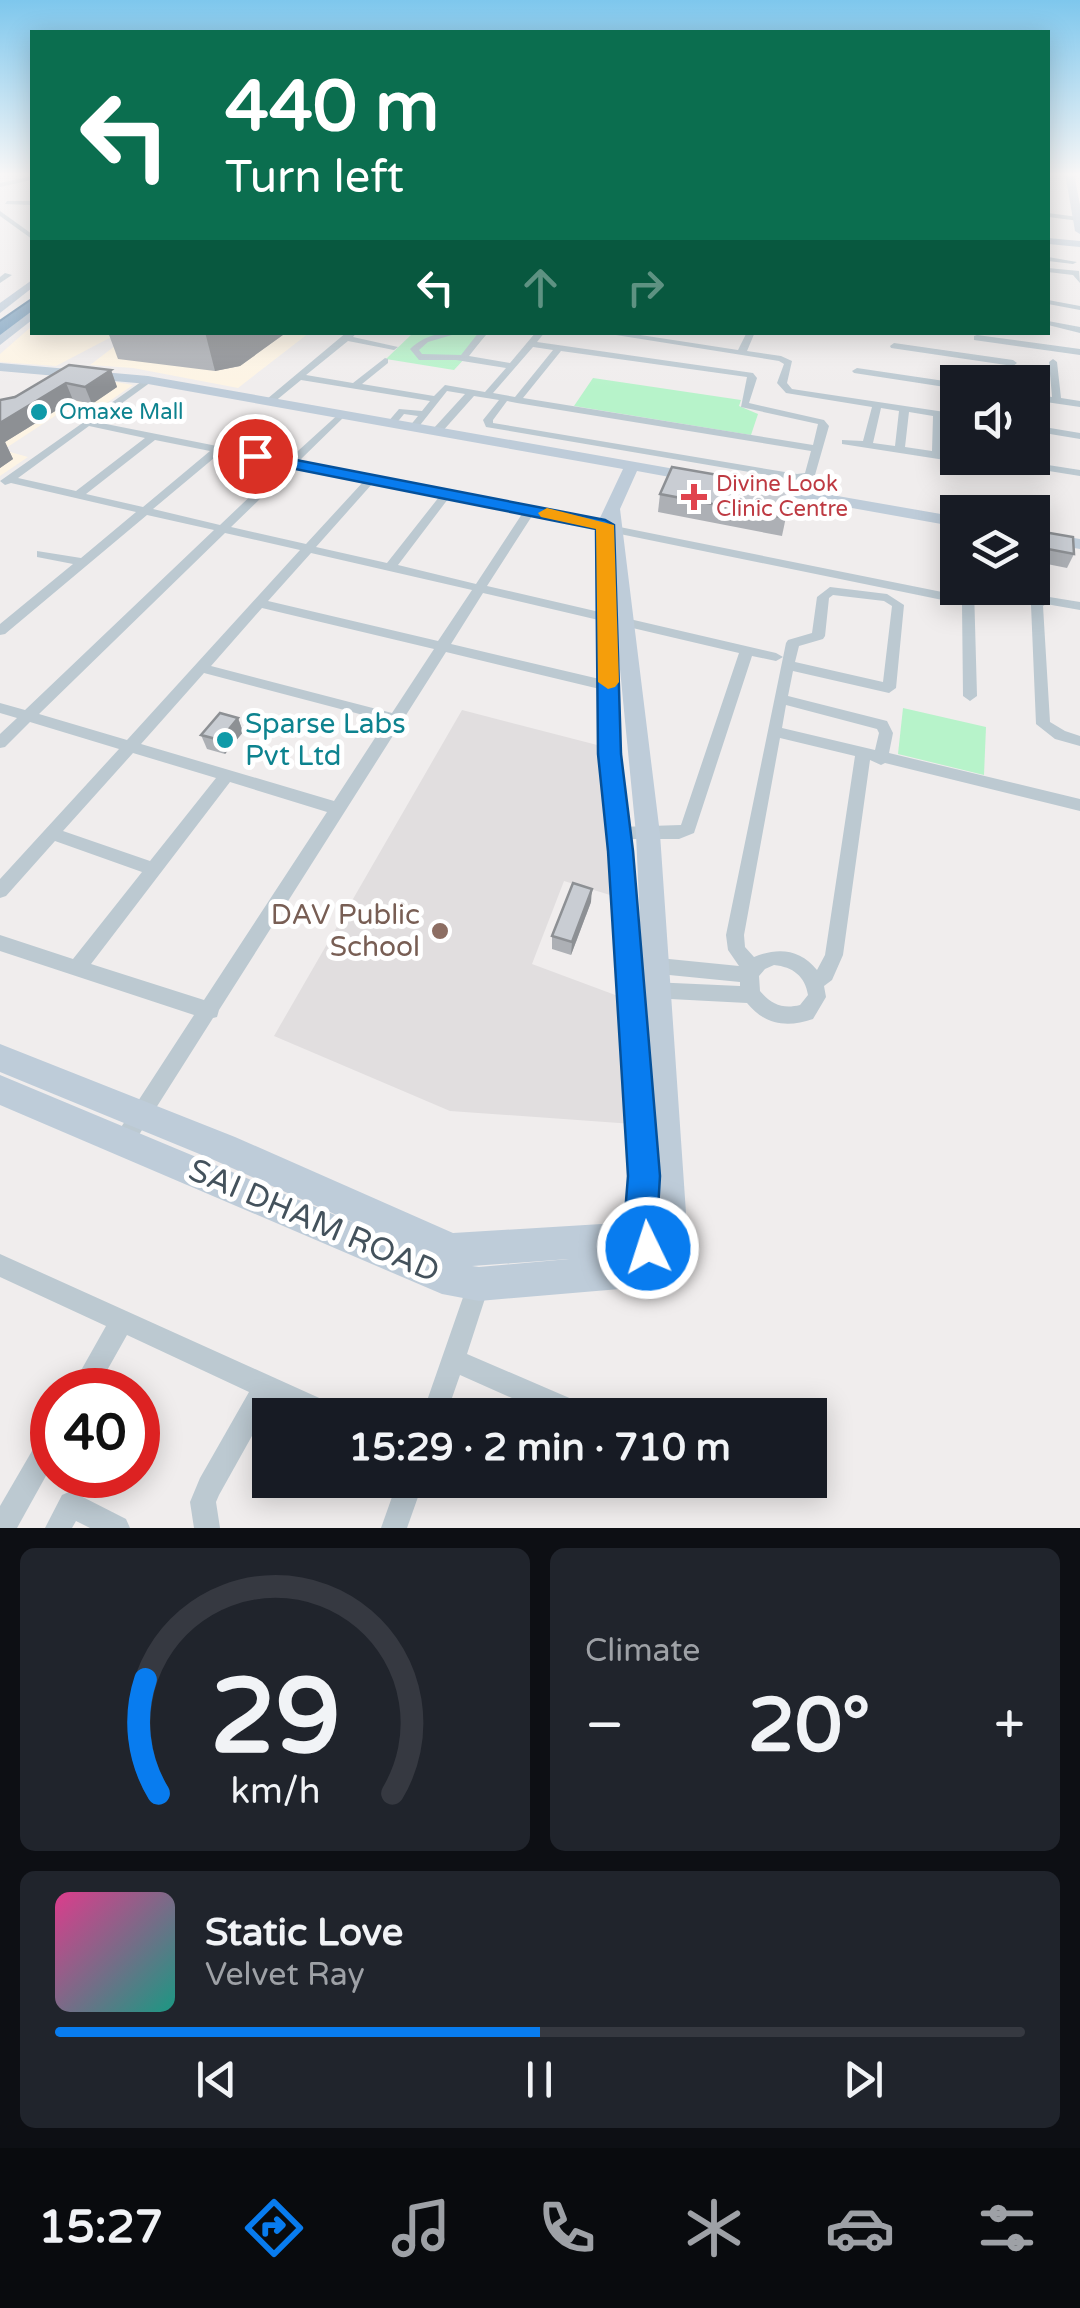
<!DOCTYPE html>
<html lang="en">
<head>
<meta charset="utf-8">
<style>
  :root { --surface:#171b24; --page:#20242c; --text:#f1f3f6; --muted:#9ea1a6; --line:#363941; --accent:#087cef }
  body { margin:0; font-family:"Varela Round",sans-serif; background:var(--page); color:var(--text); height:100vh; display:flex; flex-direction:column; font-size:38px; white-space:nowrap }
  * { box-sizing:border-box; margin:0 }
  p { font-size:32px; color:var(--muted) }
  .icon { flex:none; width:55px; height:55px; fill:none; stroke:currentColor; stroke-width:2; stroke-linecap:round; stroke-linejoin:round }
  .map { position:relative; height:1528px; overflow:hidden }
  .side { display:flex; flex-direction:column; gap:20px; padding:20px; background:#0d0f14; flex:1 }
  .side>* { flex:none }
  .guide { position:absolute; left:30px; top:30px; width:1020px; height:305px; border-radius:0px; box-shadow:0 5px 25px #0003; background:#0b6e4f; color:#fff; overflow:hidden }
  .controls { position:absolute; left:940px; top:365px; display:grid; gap:20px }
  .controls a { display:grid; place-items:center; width:110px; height:110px; border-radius:0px; background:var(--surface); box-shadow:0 5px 25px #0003; font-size:50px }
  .speed { position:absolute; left:30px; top:1368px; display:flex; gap:20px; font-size:50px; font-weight:700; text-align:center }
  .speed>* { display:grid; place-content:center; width:130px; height:130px; border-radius:50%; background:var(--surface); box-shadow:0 5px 25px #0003; line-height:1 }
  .speed .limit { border:15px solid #d22; background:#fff; color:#111 }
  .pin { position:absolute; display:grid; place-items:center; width:85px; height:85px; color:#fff; margin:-42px; border:5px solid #fff; border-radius:50%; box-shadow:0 2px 10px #0007 }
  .me { position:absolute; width:110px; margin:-55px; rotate:356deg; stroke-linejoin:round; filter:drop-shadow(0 0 8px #0008) }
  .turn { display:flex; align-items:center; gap:35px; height:210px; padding:0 30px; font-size:45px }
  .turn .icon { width:130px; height:130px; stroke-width:2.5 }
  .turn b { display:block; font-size:70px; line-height:85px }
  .lanes { display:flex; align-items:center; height:95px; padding:0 30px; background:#0003; justify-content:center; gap:50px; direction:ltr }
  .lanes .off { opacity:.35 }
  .big { font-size:75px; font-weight:800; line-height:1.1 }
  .side .card { flex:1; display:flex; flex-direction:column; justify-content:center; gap:15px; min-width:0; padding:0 35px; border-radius:15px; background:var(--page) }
  .side .dial { align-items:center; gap:0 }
  .dial svg { height:260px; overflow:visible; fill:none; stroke:var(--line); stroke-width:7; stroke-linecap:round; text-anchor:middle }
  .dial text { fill:var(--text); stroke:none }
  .song { display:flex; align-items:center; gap:30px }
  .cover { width:120px; height:120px; border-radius:15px; background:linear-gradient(135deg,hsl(330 70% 55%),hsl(170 70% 35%)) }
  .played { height:10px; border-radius:5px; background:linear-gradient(90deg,var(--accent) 50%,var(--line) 50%) }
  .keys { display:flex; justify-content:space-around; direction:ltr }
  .heat { display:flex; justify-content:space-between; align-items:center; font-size:55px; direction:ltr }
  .side .tiles { flex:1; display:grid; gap:20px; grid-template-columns:1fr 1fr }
  .card:last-child { grid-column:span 2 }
  .trip { position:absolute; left:252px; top:1398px; width:575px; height:100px; border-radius:0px; background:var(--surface); box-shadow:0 5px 25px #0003; font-weight:800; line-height:100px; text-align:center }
  .tab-bar { display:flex; height:160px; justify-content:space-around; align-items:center; background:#090b0e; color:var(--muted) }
  .tab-bar .icon { width:70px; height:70px }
  .tab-bar .selected { color:var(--accent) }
  .tab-bar b { font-size:45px; color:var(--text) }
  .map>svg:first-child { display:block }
</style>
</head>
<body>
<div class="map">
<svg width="1080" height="1528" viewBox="0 0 1080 1528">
  <rect width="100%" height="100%" fill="#f0eded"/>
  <!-- commercial -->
  <g fill="#fdf4e4">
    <path d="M32,326V332L119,333L56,366L0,362V354Z"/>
    <path d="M132,333H309L238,388L133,368L90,365Z"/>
    <path d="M116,382L133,385L82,420L58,414L3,450L28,457L0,476V411Z"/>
  </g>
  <!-- education -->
  <path fill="#e1dedf" d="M462,710L605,747L620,898L564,881L532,964L626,999L633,1124L450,1111L274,1036Z"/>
  <!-- green -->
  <g fill="#b7f3ca">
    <path d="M413,333H488L454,370L386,359Z"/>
    <path d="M593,378L741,400L739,406L758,414L751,435L574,406Z"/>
    <path d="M903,708L986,727L984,775L898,754Z"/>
  </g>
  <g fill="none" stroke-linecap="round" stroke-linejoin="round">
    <defs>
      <path id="highway" d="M32,300V311L0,335V322Z"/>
    </defs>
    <!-- highway casing -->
    <use href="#highway" stroke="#6b8fad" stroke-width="4"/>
    <!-- street -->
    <g fill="#bcc9d1" fill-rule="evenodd">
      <path d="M32,176V180L0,187V183Z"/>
      <path d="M7,201H32V205L5,204Z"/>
      <path d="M0,211L32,234V239L0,216Z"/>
      <path d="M1048,213L1078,217L1080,221L1048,217Z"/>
      <path d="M1048,257L1077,262L1073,264L1048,261Z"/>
      <path d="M1048,268L1079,271L1080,283L1073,275L1048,272Z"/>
      <path d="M5,273L12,275L0,283V277Z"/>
      <path d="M1048,300L1080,306V310L1048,304Z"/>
      <path d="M1048,321L1080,327V333L1048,325Z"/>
      <path d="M347,332H357L353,337L398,347L394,350L348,341L306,375L353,383L385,358L388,359V363L362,384L434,396L445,385L485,392L506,368L456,360H419L410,349C425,335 441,332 462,332L428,342L419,350L422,354L461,355L479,332H488L469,356L510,363L536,332H545L537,342L753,373L757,378L749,403L824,420L829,426L815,475L797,480L486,427L483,420L499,400L474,396L441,433H433V429L465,394L447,391L417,429L414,430L409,427L418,416L404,414L395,425L387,423L399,409L422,411L430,401L301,380L273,403H267V399ZM533,347L553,350L515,397L493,393ZM561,351L747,377L741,407L818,424L813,445L523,398ZM507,401L517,403L811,451L805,473L797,474L493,423V420Z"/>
      <path d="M597,332H621L738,350L747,332H755L747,351L781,356L792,361L787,383L792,389L958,414V420L943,418L942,454L977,459L982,462L977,465L842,444V440L863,441L872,407L786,393L777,383L784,364L779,361ZM881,408L899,411L895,446L873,443ZM909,412L933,416L932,451L905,447Z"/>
      <path d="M977,335L1080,349V355L974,340V336Z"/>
      <path d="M894,343L1013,360L1017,363L1013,366L891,348L890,346Z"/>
      <path d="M1053,359L1057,362L1061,398L1080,401V407L1032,400V394L1052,397L1049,362Z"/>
      <path d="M857,368L958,383V389L854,373L852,371Z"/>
      <path d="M148,377L153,380L151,382L96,422L288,460L342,411L345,412V416L298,462L526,508L530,507L535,510L962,596V588H974L977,696L970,701L963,696L962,604L532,516L487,586L776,653L783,657L776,661L752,656L694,833L679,839H619L613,838L611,833L613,828L619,827L681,825L739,653L483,593L451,644L608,681L615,686L613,689L608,691L446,652L219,1010L217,1017L213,1018L130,1149L123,1152L116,1149L113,1142L116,1135L194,1015L0,951V935L73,959L142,872L55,841L6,896L0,898V879L119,749L30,722L5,747L0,748V734L17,718L0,713V703L25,710L214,530L147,515L5,634L0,635V624L73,564L37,557V551L81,558L136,512L11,483L5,485L0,481ZM89,426L145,438L76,491L18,478ZM155,440L210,451L143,507L86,494ZM220,453L282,466L220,525L153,509ZM292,468L363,482L306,544L231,527ZM372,484L439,497L387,563L316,547ZM448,499L522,514L476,584L398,565ZM225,533L300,550L127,740L39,714ZM311,553L472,590L438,641L268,601ZM262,608L434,649L392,713L211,666ZM204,673L386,721L334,801L141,744ZM133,753L216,778L150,861L63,831ZM230,782L327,812L204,1000L91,964Z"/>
      <path d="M1032,425L1080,433V439L1032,431Z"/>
      <path d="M1009,459L1080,470V476L1005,464V460Z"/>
      <path d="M830,587L887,594L904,605L896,688L889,693L793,671L788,696L887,721L893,733L889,753L1080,799V811L885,763L881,765L870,760L843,955L832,980L824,986L826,997L813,1019C787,1028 765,1025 747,1003L651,998L644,996L642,990L644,984L651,982L740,986V982L649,973L643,971L640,965L643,959L649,957L739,966L728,950L726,935L786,643L788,640L812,633L817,597ZM833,595L884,601L892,606L883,682L795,662L799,646L823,639L825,636L829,598ZM786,705L877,729L879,733L875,750L782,728ZM780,738L855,756L825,955L817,970C800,949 778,947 754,957L745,947L744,935ZM774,965C793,967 805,976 808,995L800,1005C783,1009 772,1005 760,991L759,976L765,969Z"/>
      <path d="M1043,596L1080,602V610L1046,604L1043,606L1050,722L1065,731L1080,736V746L1055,739L1036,724L1031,605Z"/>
      <path d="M0,1254L337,1406L340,1415H300L271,1402L219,1495L216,1502L220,1528H194L190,1502L200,1478L249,1392L127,1335L96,1390H70L106,1326L0,1277Z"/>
      <path d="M479,1272L487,1275L490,1283L467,1354L588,1406L591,1415H550L460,1375L446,1415H422L468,1283L471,1275Z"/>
      <path d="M52,1428V1465L17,1528H0V1506L43,1432Z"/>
      <path d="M398,1480H424L407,1528H381Z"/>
      <path d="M71,1491L126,1519L130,1528H90L76,1521L72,1528H45L62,1495Z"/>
    </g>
    <!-- secondary -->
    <g fill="#beccd9" fill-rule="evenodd">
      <path d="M1065,173H1074L1080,205V234L1075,231Z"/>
      <path d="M1048,238L1080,241V247L1048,244Z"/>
      <path d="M32,280V288L0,313V303Z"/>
      <path d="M32,310V320L0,345V334Z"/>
      <path d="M0,363L148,376L703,474V480L697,482L637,471L620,509L660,834L688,1242C682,1264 677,1277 655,1286L479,1301L442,1294L0,1105V1075L359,1225L214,1160L0,1072V1044L235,1137L453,1233L618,1223L625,1217L628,1177L609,851L599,754L595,551L608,547L606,525L599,520L623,469L148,384L0,371ZM616,628L636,834L641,945L621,754ZM654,1235L652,1249L648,1253L627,1254ZM569,1259L479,1267L472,1266Z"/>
      <path d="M763,483L958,517V527L757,491L755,488Z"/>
      <path d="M1032,531L1080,539V549L1032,541Z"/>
    </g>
    <!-- highway -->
    <use href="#highway" fill="#80a4c1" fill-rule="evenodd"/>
  </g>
  <!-- wall -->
  <g fill="#adb0b5">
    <path d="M108,332H287L240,366L215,371L118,359Z"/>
    <path d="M111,370L117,387L92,404L73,400L5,442L13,459L0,468V400Z"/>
    <path d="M792,488L782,536L658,512L660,494Z"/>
    <path d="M1032,526L1074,554L1067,568L1032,561Z"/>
    <path d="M238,718L243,732L225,754L207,749L201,735Z"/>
    <path d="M591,902L571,955L552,949V936Z"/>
  </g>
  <!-- shaded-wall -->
  <g fill="#8d9094">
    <path d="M205,332H287L240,366L215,371Z"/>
    <path d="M111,370L117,387L92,404L85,387Z"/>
    <path d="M66,383L73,400L5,442L13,459L0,468V423Z"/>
    <path d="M238,718L243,732L225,754L220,740Z"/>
    <path d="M592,889L591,902L571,955L572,942Z"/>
  </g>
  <!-- building -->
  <g fill="#c9cdd3" stroke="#8d9094" stroke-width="2.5">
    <path d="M69,365L111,370L85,387L66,383L0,423V400L15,397Z"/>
    <path d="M672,467L792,488L786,518L660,494Z"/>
    <path d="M1032,526L1038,531L1073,537L1074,554L1032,546Z"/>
    <path d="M220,713L238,718L220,740L201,735Z"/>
    <path d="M573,883L592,889L572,942L552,936Z"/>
  </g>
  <!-- sky -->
  <linearGradient id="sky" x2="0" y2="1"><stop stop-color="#7ec7ed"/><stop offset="0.45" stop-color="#f8f7f7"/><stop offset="1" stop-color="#f8f7f7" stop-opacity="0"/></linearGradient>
  <rect width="1080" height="387" fill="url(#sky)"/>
  <!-- route -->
  <path fill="#087cef" stroke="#05519b" stroke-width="2.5" d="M255,452L605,520L614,525L621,754L633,851L660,1176L657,1226L665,1248L660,1259L648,1264L636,1259L624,1226L628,1176L608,851L598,754L596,529L250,460L247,456Z"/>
  <!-- slow -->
  <path fill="#f59e0b" d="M547,508L614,525L619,682L615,687L608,689L598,682L596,529L541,517L538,513Z"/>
  <!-- markers -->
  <g fill="#0f9aa8" stroke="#fff" stroke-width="4">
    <circle cx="39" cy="412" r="10"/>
    <circle cx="225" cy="740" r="10"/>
  </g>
  <path fill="#e0444e" stroke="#fff" stroke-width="4" d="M689 482h10v10h10v10h-10v10h-10v-10h-10v-10h10z"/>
  <circle fill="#8d6e63" stroke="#fff" stroke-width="4" cx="440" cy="931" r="10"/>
  <g text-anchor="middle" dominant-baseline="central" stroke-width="10" stroke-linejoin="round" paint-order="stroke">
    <!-- far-culture labels -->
    <g font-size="22" fill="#0d838f" stroke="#fff" text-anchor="start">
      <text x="59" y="412">Omaxe Mall</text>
    </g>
    <!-- far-health labels -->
    <g font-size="22" fill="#be3a42" stroke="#fff" text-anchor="start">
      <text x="716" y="484">Divine Look<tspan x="716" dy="25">Clinic Centre</tspan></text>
    </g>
    <!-- culture labels -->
    <g font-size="28" fill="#0d838f" stroke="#fff" text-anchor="start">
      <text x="245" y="724">Sparse Labs<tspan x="245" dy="32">Pvt Ltd</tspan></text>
    </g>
    <!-- education labels -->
    <g font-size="28" fill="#785e54" stroke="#fff" text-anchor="end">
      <text x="420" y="915">DAV Public<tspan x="420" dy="32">School</tspan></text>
    </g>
    <!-- near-street labels -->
    <g font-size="32" fill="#44525c" stroke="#fff">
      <text transform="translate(314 1221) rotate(23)">SAI DHAM ROAD</text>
    </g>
  </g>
</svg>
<div class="controls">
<a><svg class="icon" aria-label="sound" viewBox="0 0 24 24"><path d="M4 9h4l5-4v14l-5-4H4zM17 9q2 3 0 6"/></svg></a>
<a><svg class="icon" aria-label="layers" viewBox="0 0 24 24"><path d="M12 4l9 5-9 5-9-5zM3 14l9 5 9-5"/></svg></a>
</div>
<div class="speed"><div class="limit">40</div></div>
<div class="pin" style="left:255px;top:456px;background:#d93025"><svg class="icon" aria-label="arrive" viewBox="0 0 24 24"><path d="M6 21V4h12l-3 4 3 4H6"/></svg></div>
<svg class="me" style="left:648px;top:1248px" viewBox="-20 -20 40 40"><circle r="17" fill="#087cef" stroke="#fff" stroke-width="3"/><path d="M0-11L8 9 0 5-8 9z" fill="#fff"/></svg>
<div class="trip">15:29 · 2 min · 710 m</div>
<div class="guide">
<div class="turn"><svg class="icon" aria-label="left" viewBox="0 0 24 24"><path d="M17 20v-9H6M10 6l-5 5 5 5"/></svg><div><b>440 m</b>Turn left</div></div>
<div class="lanes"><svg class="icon" aria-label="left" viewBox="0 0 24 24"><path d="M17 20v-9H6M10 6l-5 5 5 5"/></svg><svg class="icon off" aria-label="ahead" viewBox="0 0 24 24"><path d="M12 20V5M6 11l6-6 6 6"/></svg><svg class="icon off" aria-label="right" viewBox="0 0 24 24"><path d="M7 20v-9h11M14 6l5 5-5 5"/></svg></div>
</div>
</div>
<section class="side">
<div class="tiles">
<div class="card dial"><svg viewBox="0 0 100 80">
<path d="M14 69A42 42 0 1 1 86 69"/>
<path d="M14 69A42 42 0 0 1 10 34" stroke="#087cef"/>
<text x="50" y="56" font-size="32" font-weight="700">29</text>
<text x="50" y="72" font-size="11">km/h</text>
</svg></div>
<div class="card"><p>Climate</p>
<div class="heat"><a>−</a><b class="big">20°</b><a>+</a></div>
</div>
<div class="card">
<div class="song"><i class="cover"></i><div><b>Static Love</b><p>Velvet Ray</p></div></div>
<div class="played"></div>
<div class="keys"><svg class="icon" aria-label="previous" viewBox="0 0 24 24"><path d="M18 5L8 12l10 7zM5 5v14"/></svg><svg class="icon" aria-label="pause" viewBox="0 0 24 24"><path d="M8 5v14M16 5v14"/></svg><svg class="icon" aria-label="next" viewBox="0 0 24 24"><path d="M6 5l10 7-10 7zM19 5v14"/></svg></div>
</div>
</div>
</section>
<nav class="tab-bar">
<b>15:27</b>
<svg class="icon selected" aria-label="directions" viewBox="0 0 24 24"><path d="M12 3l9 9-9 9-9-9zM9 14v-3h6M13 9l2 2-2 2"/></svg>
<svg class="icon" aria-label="music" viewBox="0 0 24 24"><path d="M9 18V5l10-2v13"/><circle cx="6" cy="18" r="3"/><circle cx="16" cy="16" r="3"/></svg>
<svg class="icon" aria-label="phone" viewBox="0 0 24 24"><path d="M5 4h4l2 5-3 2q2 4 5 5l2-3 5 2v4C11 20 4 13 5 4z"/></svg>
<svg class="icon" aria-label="climate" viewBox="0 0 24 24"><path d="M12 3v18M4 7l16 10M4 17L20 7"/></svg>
<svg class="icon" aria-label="car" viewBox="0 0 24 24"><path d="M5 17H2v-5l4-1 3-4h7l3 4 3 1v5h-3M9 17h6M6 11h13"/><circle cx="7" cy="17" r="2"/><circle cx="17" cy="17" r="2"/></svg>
<svg class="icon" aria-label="filters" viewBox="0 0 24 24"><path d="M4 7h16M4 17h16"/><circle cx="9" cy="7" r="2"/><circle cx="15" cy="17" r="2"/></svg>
</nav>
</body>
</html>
